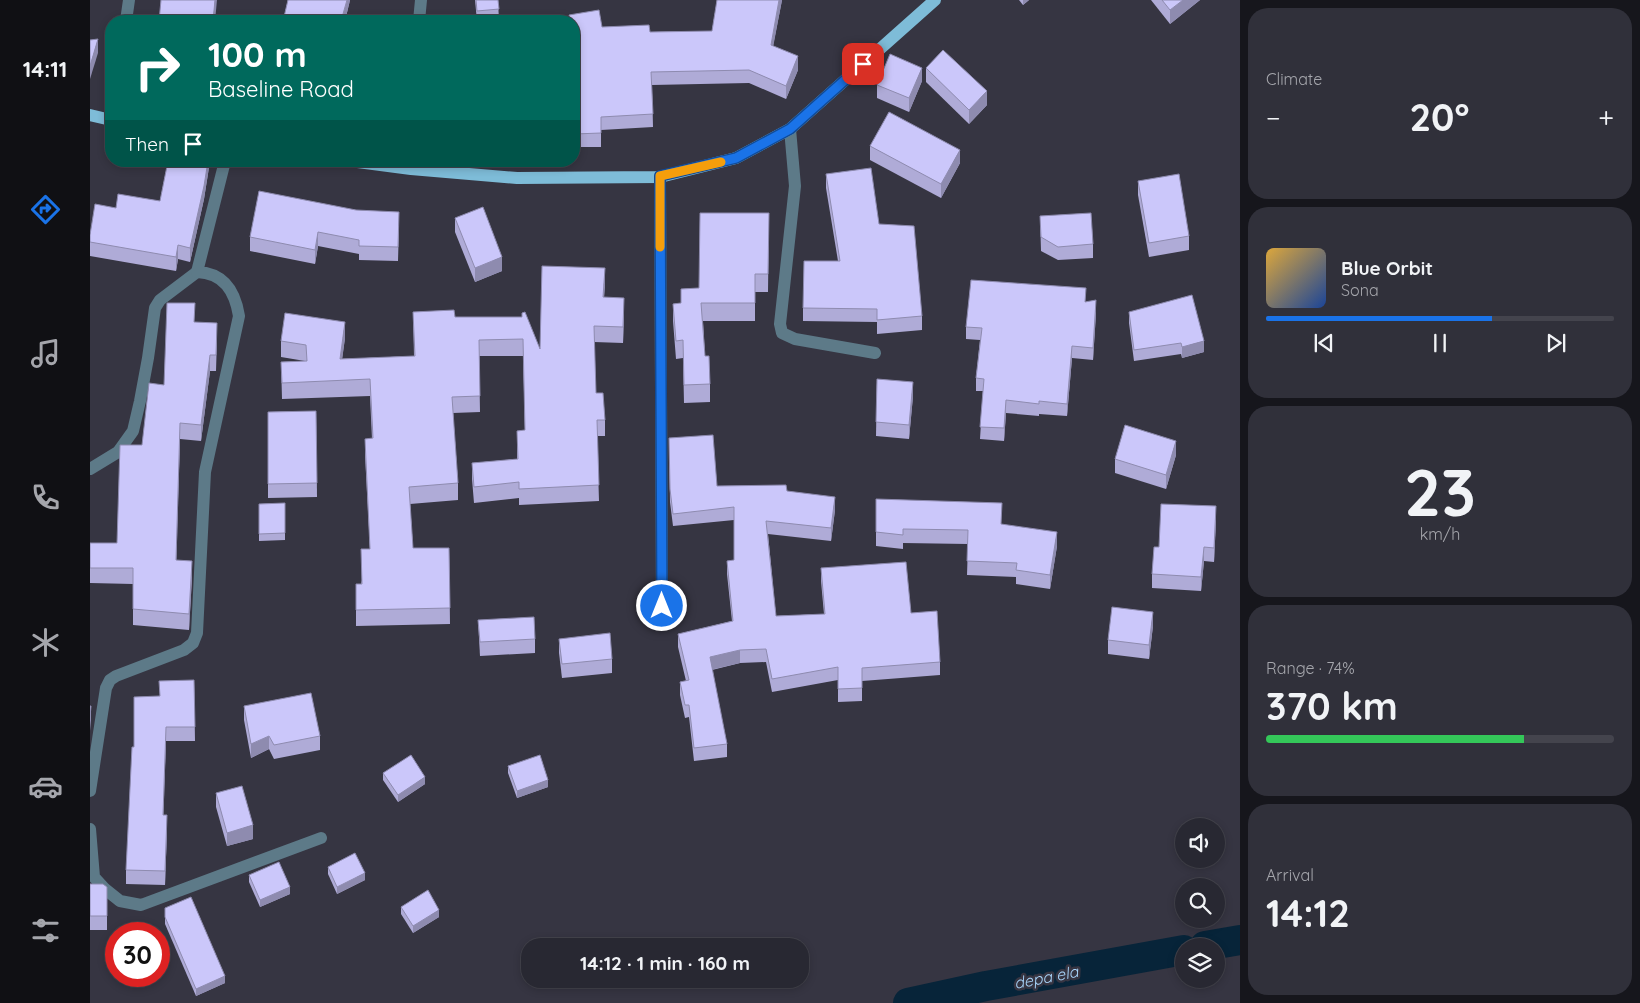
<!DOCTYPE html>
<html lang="en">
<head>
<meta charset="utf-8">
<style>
  :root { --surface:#282832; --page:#30303a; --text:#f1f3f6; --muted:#a5a6ac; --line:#44444d; --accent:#1a73e8 }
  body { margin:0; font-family:Quicksand,sans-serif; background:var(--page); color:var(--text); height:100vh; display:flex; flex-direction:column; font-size:19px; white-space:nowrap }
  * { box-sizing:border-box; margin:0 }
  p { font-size:16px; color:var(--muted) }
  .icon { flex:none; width:28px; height:28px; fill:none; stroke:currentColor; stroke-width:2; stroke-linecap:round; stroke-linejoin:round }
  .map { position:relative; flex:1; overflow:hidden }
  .sheet { display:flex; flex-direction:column; gap:8px; padding:8px; background:#16161c; width:400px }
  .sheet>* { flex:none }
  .top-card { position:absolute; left:15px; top:15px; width:475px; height:152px; border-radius:20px; box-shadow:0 2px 8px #0003,0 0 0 1px var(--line); background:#00695c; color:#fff; overflow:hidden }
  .controls { position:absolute; left:1085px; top:818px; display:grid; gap:10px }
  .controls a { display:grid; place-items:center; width:50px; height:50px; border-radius:50%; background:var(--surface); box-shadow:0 2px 8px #0003,0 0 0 1px var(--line); font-size:25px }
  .speed { position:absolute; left:15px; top:922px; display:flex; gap:10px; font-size:25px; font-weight:700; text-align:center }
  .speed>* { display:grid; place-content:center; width:65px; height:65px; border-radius:50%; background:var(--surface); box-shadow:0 2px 8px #0003,0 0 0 1px var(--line); line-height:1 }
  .speed .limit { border:8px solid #d22; background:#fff; color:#111 }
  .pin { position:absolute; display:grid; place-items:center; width:42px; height:42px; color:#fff; margin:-21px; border-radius:10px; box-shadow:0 2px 8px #0006 }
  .me { position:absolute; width:55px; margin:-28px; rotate:0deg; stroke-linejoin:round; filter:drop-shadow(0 0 4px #0008) }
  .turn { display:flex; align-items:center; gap:18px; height:105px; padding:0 20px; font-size:22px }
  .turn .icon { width:65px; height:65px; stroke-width:2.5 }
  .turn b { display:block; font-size:35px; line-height:42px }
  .then { display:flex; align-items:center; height:48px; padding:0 20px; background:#0003; gap:10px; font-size:19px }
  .big { font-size:38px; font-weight:700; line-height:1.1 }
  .sheet .widget { flex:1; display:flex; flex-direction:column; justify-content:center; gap:8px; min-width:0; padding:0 18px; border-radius:20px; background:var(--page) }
  .sheet .dial { align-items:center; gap:0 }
  .dial b { font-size:65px; line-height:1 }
  .song { display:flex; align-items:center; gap:15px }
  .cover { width:60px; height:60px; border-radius:8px; background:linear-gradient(135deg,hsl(40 70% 55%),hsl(220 70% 35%)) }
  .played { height:5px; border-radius:2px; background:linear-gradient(90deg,var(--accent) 65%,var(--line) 65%) }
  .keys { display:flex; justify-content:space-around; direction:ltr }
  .heat { display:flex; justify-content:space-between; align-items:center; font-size:28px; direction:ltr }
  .charge { height:8px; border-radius:4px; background:linear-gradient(90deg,#34c759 74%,var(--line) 0) }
  .trip { position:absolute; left:431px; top:938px; width:288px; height:50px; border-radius:20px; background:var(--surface); box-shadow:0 2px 8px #0003,0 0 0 1px var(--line); font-weight:700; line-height:50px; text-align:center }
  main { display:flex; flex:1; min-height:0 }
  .tabs { display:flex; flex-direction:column; width:90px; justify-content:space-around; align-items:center; background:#101014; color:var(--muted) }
  .tabs .icon { width:35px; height:35px }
  .tabs .selected { color:var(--accent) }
  .tabs b { font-size:22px; color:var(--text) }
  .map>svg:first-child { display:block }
</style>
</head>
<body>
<main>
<nav class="tabs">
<b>14:11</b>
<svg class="icon selected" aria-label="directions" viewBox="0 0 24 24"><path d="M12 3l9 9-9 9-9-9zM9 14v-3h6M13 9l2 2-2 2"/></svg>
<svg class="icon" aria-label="music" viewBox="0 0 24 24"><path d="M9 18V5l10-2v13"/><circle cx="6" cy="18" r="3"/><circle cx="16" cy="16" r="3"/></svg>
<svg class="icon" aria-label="phone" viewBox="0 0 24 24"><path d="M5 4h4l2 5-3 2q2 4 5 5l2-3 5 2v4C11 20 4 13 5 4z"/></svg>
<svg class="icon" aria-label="climate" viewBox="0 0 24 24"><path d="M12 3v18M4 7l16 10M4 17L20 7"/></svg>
<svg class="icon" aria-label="car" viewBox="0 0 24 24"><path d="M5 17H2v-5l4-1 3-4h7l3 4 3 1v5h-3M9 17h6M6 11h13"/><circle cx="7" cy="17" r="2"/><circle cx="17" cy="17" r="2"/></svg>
<svg class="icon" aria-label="filters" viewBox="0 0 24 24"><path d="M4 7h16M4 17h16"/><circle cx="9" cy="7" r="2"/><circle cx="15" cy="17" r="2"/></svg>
</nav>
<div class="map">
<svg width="1150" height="1003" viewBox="0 0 1150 1003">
  <rect width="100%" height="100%" fill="#363542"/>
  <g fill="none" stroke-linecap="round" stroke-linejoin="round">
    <!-- canal -->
    <g stroke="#072439" stroke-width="30">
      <path d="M1115,946L1150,940"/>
      <path d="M818,1003L896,986L1094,950"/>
    </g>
    <!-- minor -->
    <g stroke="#5d7a88" stroke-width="12">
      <path d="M36,21L39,0"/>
      <path d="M329,21L331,0"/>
      <path d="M700,129L705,186L690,324L692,333L705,339L785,353"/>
      <path d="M570,177L572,605"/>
      <path d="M0,469L28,452L43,431L50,401L58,358L65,308L70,300L107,272"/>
      <path d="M0,791L16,688L20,680L26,676L94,650L103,643L107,633L115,472L149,316C145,291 134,273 107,272L135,161"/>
      <path d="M0,829L4,877L15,889L30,901L51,905L231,838"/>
    </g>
    <!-- major -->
    <g stroke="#7ebcd8" stroke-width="12">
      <path d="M0,115L21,120"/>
      <path d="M260,161L321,169L427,178L570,177L646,158L700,129L845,0"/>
    </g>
  </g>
  <!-- wall -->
  <g fill="#afabd7">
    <path d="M198,0H260L255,21H194V17Z"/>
    <path d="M385,0H408L409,21H387Z"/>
    <path d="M627,0H692L683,46L708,70L696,99L659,83L562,85L563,127L511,130V147H484V21H479V15L512,27L560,32L622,31Z"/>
    <path d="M929,0H939L933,5Z"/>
    <path d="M1061,0H1110L1080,24Z"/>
    <path d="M836,68L897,105L879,124L836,82Z"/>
    <path d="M832,81L819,112L787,98V85Z"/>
    <path d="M780,146L870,163L851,198L780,160Z"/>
    <path d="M78,161H120L114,199L100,262L88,259L86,271L0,256V235L70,201Z"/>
    <path d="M736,174L832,316V330L787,334V322L713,321V308L748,261L736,188Z"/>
    <path d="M1048,181L1099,236V250L1059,257L1048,195Z"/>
    <path d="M679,213L678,292H665V321H613L615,356L620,384V402L594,403L593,358L586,359L583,321V304L591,303V289L609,288Z"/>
    <path d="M950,216L1003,244V258L968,260L951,251Z"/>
    <path d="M365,218L412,271L385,282L365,232Z"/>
    <path d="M309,226L308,261L269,260V254L228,246L225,264L160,251V237Z"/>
    <path d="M515,284L514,297L534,314L533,343L504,342L506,393L515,420V436H507L509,501L429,505V498L384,503L382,479V463L427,459V431L435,430L433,356H389L390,412L363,413L368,483V500L320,504L323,548H359L360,624L266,626V584H271L280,549L275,455V439H282L280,396L192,399L191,362L215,361L191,357V341L255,338L252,359L324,356L323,312L365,317H432L450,349Z"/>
    <path d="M996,302L1006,313L1003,360L982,358L977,416L949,414V416L916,413L914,441L890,439L893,391H886V378L890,340L876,339V327Z"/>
    <path d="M1039,312L1114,352L1092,358L1091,354L1044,361L1039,323Z"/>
    <path d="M105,322L127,339L126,371H120L111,441L90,439L86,560L102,577L99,630L43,625V584L0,583V543H27L52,445L74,385Z"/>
    <path d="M787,379L823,396L819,439L786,436Z"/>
    <path d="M226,411L227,497L178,498V412Z"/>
    <path d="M579,438L627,486L697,491L745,510L741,541L678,534L686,616L734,614L731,581V568L821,613L850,662V675L772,681V701L748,702V680L682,692L676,662L650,663L622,670L637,744V757L604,761L599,717L595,718L590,695V682L596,681L588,647V634L642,621L637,574V561L644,560V520L583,526L580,502Z"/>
    <path d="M1086,455L1076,489L1025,473V459Z"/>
    <path d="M786,499L912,524L967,546L960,589L926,584V577L877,575L878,544L813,543V549L786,546Z"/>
    <path d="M195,503V540L169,541V504Z"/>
    <path d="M1126,520L1124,562L1114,561L1111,591L1062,588V574L1069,547Z"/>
    <path d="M388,620L445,639V653L390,656Z"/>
    <path d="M1063,626L1059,659L1018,654V640Z"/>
    <path d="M469,639L522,659V673L472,678L469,653Z"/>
    <path d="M104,680L105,741H76L73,815L77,829L75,885L36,884V870L44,747L69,696Z"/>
    <path d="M154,706L230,736V750L184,759L179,749L161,758L154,720Z"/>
    <path d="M418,766L458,787L427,798L418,773Z"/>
    <path d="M293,773L335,784L308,802L293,780Z"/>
    <path d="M126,793L163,839L137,846L126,807Z"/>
    <path d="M238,867L275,880L247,894L238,874Z"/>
    <path d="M159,875L200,894L170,907L159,882Z"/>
    <path d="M0,884L17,887V930H0Z"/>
    <path d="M311,907L349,917L323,933L311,914Z"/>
    <path d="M75,908L135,983L106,996L75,924Z"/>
  </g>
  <!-- shaded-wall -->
  <g fill="#8e8baf">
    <path d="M125,0H127L125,21H123Z"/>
    <path d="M257,0H260L255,21H251Z"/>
    <path d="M689,0H692L681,58V45Z"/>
    <path d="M933,0H939L933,5Z"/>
    <path d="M1093,0H1110L1080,24V10Z"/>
    <path d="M8,39V53L0,79V66Z"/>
    <path d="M708,56V70L696,99V86Z"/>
    <path d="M832,68V81L819,112V98Z"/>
    <path d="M897,91V105L879,124V110Z"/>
    <path d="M870,150V163L851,198V184Z"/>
    <path d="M118,161H120L114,199L100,262V248Z"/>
    <path d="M228,232V246L225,264V250Z"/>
    <path d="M88,245V259L86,271V257Z"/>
    <path d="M412,257V271L385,282V268Z"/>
    <path d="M515,268V284L513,313V297Z"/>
    <path d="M534,298V314L533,343V327Z"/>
    <path d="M1006,300V313L1003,360V348Z"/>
    <path d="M255,322V338L250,375V359Z"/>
    <path d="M1114,341V352L1092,358V347Z"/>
    <path d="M982,346V358L977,416V404Z"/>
    <path d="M120,355V371L111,441V425Z"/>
    <path d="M823,382V396L819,439V425Z"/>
    <path d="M916,400V413L914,441V428Z"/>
    <path d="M90,423V439L86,576V560Z"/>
    <path d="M1086,441V455L1076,489V475Z"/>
    <path d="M745,497V510L741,541V528Z"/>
    <path d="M1126,506V520L1124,562V548Z"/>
    <path d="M967,532V546L960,589V575Z"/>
    <path d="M1114,547V561L1111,591V577Z"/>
    <path d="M102,561V577L99,630V614Z"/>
    <path d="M1063,612V626L1059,659V645Z"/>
    <path d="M650,650V663L620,670V657Z"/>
    <path d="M1,706V720L0,731V717Z"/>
    <path d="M76,727V741L73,829V815Z"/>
    <path d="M179,736V749L161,758V744Z"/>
    <path d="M335,777V784L308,802V795Z"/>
    <path d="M458,780V787L427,798V791Z"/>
    <path d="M77,815V829L75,885V871Z"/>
    <path d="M163,825V839L137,846V833Z"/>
    <path d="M275,873V880L247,894V887Z"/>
    <path d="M200,887V894L170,907V900Z"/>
    <path d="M349,910V917L323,933V926Z"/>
    <path d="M135,976V983L106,996V989Z"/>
  </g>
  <!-- building -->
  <g fill="#cbc7fa" stroke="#8e8baf">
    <path d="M71,0H125L123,21H69Z"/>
    <path d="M198,0H257L251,21H213L194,17Z"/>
    <path d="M386,0H408L409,9L387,11Z"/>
    <path d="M627,0H689L681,45L708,56L696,86L659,70L561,72L563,114L511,117V133L484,134V21H480L479,15L509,10L512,27L559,25L560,32L622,31Z"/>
    <path d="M1072,0H1093L1080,10Z"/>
    <path d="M8,39L0,66V40Z"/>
    <path d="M853,50L897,91L879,110L836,68Z"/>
    <path d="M800,54L832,68L819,98L787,85Z"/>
    <path d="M799,112L870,150L851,184L780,146Z"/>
    <path d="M78,161H118L114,186L100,248L88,245L86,257L0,242V235L5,204L26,208L28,194L70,201Z"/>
    <path d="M781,168L789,224L824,226L832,316L787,320V309L713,308L714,261H750L736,174Z"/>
    <path d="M1089,174L1099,236L1059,243L1048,181Z"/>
    <path d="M169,191L266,210L309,212L308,247L269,246V240L228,232L225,250L160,237Z"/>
    <path d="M393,207L412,257L385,268L365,218Z"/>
    <path d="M610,213H679L678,274H665V303H611L615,356H619L620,384L594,385L593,340L586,341L583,304L591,303V289L609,288Z"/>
    <path d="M1001,213L1003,244L968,247L951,237L950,216Z"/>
    <path d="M452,266L515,268L513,297L534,298L533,327L504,326L506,393H513L515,420H507L509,485L429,489V482L384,487L382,463L428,459L427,431L435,430L433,339L389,340L390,396L362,397L368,483L319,487L323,548H359L360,608L266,610V584H272L271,549H280L275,439L283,438L280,379L192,383L191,362L217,361L216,345L191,341L195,313L255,322L250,359L325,356L323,312L364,310L365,317H432V313L435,312L450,349Z"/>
    <path d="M881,280L996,288L995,302L1006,300L1003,348L982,346L977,404L949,401V404L916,400L914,428L890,427L894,379L886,378L892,328L876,327Z"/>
    <path d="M1102,295L1114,341L1092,347L1091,343L1044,350L1039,312Z"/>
    <path d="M77,303H105L104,322L127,323L126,355H120L111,425L90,423L86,560L102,561L99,614L43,609V568H0V543H27L30,445H52L59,383L74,385Z"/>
    <path d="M787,379L823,382L819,425L786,422Z"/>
    <path d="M226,411L227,483L178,484V412Z"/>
    <path d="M1035,425L1086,441L1076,475L1025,459Z"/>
    <path d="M623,435L627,486L696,485L697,491L745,497L741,528L676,521L686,616L735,614L731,568L816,562L821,613L847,611L850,662L772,668V688L748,689V667L682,679L676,649L650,650L620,657L637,744L604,748L599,705H595L590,682L599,680L588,634L643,621L637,561L644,560V507L583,514L580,489L579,438Z"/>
    <path d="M786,499L912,503L911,524L967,532L960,575L926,570L927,563L877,561L878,530L813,529V535L786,532Z"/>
    <path d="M195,503V533L169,534V504Z"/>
    <path d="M1071,504L1126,506L1124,548L1114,547L1111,577L1062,574L1064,547H1069Z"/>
    <path d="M1022,607L1063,612L1059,645L1018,640Z"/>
    <path d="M444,617L445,639L390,642L388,620Z"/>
    <path d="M520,633L522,659L472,664L469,639Z"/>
    <path d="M104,680L105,727H76L73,815H77L75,871L36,870L42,747H44V697L70,696L69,681Z"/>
    <path d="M221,693L230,736L184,745L179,736L161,744L154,706Z"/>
    <path d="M0,706H1L0,717Z"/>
    <path d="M321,755L335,777L308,795L293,773Z"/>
    <path d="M450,755L458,780L427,791L418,766Z"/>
    <path d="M152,786L163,825L137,833L126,793Z"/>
    <path d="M265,853L275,873L247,887L238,867Z"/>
    <path d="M189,862L200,887L170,900L159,875Z"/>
    <path d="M0,884H13L17,887V916H0Z"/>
    <path d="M338,890L349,910L323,926L311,907Z"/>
    <path d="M101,897L135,976L106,989L75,917V908Z"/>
  </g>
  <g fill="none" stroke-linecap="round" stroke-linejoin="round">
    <defs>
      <path id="route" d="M572,606L570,176L646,158L700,129L773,64"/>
    </defs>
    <!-- route casing -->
    <use href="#route" stroke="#114b97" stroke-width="12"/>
    <!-- route -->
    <use href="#route" stroke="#1a73e8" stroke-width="9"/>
    <!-- slow -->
    <path stroke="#f59e0b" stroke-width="9" d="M570,247V176L631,162"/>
  </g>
  <g text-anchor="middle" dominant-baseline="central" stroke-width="5" stroke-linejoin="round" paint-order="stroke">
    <!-- water labels -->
    <g font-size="16" font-style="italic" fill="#a9d6fc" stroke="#363542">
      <text transform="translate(956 977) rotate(-11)">depa ela</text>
    </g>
  </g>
</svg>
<div class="controls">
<a><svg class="icon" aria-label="sound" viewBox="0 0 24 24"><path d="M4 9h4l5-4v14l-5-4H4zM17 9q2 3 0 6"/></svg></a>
<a><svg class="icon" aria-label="search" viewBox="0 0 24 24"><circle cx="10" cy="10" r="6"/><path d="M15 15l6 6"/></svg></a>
<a><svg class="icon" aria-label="layers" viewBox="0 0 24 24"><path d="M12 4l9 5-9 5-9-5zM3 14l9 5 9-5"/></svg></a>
</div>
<div class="speed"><div class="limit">30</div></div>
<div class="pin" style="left:773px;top:64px;background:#d93025"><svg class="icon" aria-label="arrive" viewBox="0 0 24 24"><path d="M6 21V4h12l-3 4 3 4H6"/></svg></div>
<svg class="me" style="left:572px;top:606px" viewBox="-20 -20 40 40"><circle r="17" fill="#1a73e8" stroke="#fff" stroke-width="3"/><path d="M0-11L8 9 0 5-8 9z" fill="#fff"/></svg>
<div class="trip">14:12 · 1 min · 160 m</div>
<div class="top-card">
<div class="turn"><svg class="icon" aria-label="right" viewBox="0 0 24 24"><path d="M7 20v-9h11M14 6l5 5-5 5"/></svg><div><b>100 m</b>Baseline Road</div></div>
<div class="then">Then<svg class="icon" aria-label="arrive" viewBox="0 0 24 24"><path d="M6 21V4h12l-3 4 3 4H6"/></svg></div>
</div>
</div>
<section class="sheet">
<div class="widget"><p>Climate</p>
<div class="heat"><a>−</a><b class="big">20°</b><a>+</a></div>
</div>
<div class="widget">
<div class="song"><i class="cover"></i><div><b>Blue Orbit</b><p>Sona</p></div></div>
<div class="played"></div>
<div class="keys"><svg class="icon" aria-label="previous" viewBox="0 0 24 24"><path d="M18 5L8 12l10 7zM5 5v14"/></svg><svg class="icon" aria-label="pause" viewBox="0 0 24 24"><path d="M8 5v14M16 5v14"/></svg><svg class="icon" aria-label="next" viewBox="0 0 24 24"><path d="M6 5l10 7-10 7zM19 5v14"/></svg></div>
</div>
<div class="widget dial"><b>23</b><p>km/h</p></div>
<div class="widget"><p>Range · 74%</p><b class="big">370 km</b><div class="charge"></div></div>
<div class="widget"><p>Arrival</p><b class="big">14:12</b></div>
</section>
</main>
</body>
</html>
